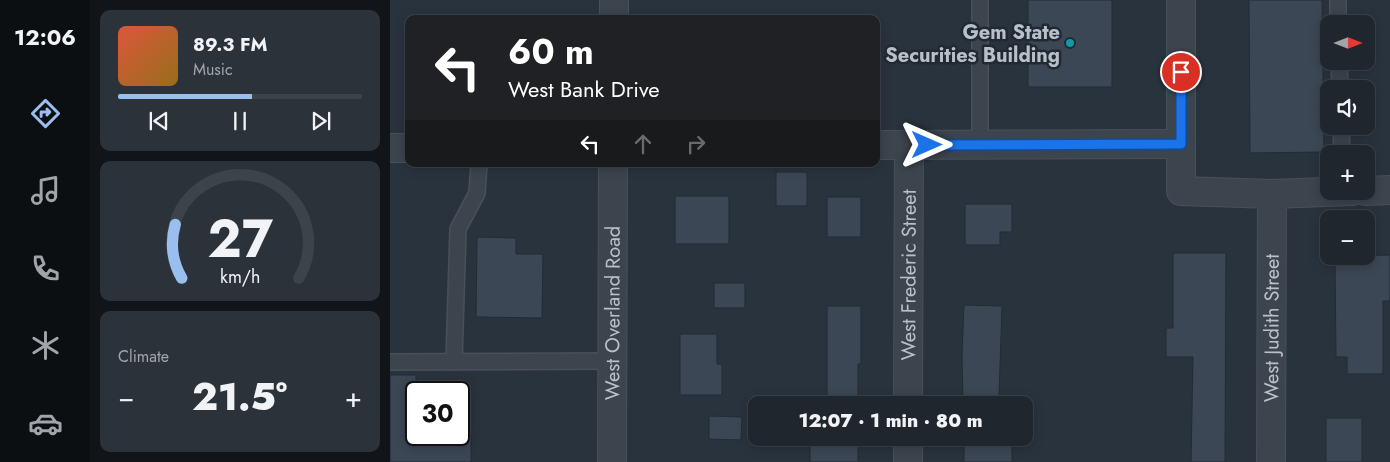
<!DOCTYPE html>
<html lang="en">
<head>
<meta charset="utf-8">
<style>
  :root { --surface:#1f262e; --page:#2c323a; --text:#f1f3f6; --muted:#a1a5aa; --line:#3c434a; --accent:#9abeed }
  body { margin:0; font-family:Jost,sans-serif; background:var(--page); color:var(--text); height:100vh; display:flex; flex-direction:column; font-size:19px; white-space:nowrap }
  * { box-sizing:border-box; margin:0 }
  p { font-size:16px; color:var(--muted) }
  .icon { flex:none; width:28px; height:28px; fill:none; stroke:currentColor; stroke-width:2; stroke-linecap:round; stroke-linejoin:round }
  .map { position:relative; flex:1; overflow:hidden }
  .side { display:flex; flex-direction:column; gap:10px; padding:10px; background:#111519; width:300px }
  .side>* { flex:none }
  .hud { position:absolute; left:15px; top:15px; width:475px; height:152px; border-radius:10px; box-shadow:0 2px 12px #0003,0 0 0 1px var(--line); background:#202124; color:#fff; overflow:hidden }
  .needle { width:32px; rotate:90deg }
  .controls { position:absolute; left:930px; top:15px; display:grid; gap:10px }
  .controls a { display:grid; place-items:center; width:55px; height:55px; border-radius:10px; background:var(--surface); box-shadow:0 2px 12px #0003,0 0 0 1px var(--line); font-size:25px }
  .speed { position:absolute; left:15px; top:381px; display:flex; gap:10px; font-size:25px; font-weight:700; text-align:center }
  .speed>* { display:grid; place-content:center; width:65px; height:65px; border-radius:50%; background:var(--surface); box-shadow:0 2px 12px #0003,0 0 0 1px var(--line); line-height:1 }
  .speed .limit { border:2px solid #111; border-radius:8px; background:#fff; color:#111 }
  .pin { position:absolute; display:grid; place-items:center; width:42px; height:42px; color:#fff; margin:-21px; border:2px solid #fff; border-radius:50%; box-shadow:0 1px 5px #0007 }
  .me { position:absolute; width:55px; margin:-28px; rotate:90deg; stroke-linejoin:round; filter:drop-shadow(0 0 4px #0008) }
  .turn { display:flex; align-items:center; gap:18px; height:105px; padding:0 20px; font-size:22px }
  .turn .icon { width:65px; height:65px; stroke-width:2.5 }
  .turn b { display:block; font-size:35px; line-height:42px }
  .lanes { display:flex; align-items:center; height:48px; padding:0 20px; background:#0003; justify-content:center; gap:25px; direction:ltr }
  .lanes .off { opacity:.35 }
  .big { font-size:38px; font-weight:800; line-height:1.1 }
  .side .tile { flex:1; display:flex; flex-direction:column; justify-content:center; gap:8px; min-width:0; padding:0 18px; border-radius:10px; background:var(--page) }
  .side .dial { align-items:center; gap:0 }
  .dial svg { height:130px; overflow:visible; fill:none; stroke:var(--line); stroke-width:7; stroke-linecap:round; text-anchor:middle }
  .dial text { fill:var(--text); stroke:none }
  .song { display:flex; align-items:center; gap:15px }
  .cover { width:60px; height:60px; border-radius:8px; background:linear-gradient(135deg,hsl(10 70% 55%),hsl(40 70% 35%)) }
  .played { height:5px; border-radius:2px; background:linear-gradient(90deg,var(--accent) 55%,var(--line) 55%) }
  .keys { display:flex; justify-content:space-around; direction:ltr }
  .heat { display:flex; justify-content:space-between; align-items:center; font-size:28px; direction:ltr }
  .trip { position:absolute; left:358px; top:396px; width:285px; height:50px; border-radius:10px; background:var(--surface); box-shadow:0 2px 12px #0003,0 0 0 1px var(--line); font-weight:800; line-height:50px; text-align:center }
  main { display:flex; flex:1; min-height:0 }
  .dock { display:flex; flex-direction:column; width:90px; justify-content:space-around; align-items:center; background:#0c0f12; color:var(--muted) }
  .dock .icon { width:35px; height:35px }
  .dock .selected { color:var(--accent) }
  .dock b { font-size:22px; color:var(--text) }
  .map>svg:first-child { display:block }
</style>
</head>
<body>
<main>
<nav class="dock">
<b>12:06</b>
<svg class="icon selected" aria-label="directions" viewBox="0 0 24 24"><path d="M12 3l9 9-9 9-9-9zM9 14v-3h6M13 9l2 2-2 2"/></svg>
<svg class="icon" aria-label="music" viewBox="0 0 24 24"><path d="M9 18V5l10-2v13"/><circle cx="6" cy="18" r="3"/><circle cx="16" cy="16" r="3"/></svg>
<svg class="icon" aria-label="phone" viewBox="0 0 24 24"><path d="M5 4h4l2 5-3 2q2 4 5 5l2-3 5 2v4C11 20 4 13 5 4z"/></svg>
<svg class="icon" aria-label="climate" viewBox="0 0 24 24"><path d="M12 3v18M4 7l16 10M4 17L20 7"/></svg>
<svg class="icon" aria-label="car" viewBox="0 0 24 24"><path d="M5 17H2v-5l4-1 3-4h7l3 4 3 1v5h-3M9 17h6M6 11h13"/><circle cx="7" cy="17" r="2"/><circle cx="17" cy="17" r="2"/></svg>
</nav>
<section class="side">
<div class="tile">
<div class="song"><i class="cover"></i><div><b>89.3 FM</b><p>Music</p></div></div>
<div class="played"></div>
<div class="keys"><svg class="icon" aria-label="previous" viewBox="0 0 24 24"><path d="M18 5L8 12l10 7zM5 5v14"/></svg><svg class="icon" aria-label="pause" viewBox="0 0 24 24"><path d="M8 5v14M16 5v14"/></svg><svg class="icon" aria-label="next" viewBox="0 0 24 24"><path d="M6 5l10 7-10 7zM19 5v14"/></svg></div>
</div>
<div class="tile dial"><svg viewBox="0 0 100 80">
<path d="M14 69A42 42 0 1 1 86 69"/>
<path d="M14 69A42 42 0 0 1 10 36" stroke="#9abeed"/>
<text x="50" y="56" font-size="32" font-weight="700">27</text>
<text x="50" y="72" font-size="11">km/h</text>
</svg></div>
<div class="tile"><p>Climate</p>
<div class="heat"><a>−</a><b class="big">21.5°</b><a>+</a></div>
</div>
</section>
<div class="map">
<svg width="1000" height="462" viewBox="0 0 1000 462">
  <rect width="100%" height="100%" fill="#29333e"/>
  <!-- building -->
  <g fill="#3b4754" stroke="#232b35">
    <rect x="638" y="0" width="84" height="87"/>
    <path d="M859,0H932L934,152L860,153Z"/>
    <rect x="386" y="172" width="31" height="34"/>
    <rect x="285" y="196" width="54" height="48"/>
    <rect x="437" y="197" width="34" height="40"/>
    <path d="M575,204H622V232H610V245H575Z"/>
    <path d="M87,237L126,238V254H153L152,318L86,317Z"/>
    <path d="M783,253H836L835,462H801L803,357H776V328H783Z"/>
    <path d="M1000,255V301H993V374H957V357H946L945,256Z"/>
    <rect x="324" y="283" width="31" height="25"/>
    <path d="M574,305L612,306L609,396H621V405H573L572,354Z"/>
    <path d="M437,306H471V364H468V405H420V401H437Z"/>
    <path d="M290,334H327V364H332V395H290Z"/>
    <path d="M0,375H26V435H81V462H0Z"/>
    <path d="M319,416L352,417L351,440L319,439Z"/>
    <rect x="936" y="418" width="36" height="44"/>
    <rect x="420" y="438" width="48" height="24"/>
    <rect x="574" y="438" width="48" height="24"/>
  </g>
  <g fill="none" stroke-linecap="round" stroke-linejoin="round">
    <defs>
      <g id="service">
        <path d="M590,0V145"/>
        <path d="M948,0V24"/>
        <path d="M949,61L950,89"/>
        <path d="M951,126L952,154"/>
        <path d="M0,362L222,361"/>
        <path d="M64,362L68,229L87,193L89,164"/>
      </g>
      <g id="minor">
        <path d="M791,0V191L882,194L962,191"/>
        <path d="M486,145L791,144"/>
        <path d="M0,148H19"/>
        <path d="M976,191L1000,190"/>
        <path id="s1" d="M518,405L519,145"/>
        <path d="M518,462V438"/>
        <path id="s2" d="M881,462L882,194"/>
      </g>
      <g id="tertiary">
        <path d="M224,19V0"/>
        <path id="s3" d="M222,462L223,164"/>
      </g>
    </defs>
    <!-- service casing -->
    <use href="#service" stroke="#49505a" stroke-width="18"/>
    <!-- minor casing -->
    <use href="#minor" stroke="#49505a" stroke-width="30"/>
    <!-- tertiary casing -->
    <use href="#tertiary" stroke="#49505a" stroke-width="30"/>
    <!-- service -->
    <use href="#service" stroke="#3c444e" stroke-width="15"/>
    <!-- minor -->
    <use href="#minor" stroke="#3c444e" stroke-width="28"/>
    <!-- tertiary -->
    <use href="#tertiary" stroke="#3c444e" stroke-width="28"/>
  </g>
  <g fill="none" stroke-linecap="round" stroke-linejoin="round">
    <defs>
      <path id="route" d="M537,145L791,144V72"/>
    </defs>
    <!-- route casing -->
    <use href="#route" stroke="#114b97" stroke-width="12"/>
    <!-- route -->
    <use href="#route" stroke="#1a73e8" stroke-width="9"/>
  </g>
  <!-- markers -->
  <circle fill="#0f9aa8" stroke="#212933" stroke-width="2" cx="680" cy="43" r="5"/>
  <g text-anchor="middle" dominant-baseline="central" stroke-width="5" stroke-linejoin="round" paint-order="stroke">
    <!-- poi labels -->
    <g font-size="20" font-weight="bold" fill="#b9c0c9" stroke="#212933" text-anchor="end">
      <text x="670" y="32">Gem State<tspan x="670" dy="23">Securities Building</tspan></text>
    </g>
    <!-- street labels -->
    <g font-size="20" fill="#b9c0c9" stroke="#212933">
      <text stroke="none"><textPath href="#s1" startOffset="130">West Frederic Street</textPath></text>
      <text stroke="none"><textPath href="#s3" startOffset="149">West Overland Road</textPath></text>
      <text stroke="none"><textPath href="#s2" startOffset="134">West Judith Street</textPath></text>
    </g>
  </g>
</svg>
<div class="controls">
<a><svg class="needle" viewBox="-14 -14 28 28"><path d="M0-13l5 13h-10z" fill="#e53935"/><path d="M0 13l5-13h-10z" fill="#a1a5aa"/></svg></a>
<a><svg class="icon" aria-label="sound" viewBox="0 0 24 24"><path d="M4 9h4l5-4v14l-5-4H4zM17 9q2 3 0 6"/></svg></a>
<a>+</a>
<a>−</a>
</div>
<div class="speed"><div class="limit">30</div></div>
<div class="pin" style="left:791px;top:72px;background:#d93025"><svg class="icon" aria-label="arrive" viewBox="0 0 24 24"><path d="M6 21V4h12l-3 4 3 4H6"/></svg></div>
<svg class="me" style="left:537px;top:145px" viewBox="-20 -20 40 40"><path d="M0-17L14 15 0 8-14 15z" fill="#1a73e8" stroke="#fff" stroke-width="4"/></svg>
<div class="trip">12:07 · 1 min · 80 m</div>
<div class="hud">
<div class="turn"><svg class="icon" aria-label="left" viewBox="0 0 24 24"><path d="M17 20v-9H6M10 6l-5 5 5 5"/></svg><div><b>60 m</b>West Bank Drive</div></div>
<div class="lanes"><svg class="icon" aria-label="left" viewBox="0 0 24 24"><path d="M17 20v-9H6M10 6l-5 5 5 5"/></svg><svg class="icon off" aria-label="ahead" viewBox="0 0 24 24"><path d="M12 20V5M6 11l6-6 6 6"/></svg><svg class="icon off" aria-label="right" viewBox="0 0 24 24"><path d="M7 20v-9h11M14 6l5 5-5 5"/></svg></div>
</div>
</div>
</main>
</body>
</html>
